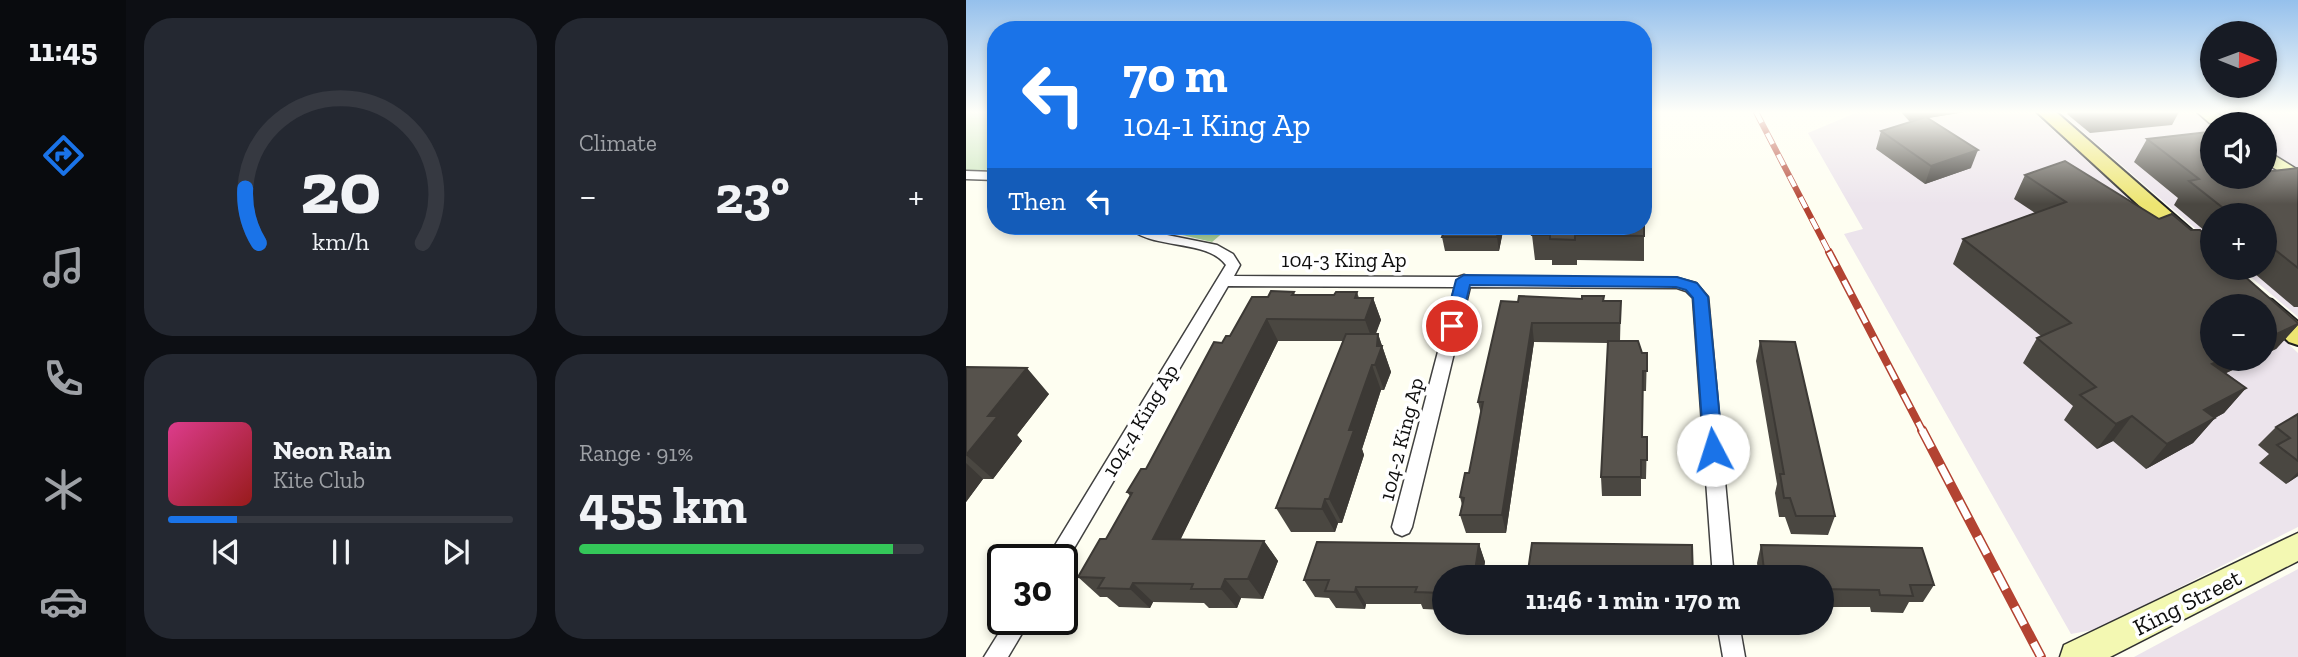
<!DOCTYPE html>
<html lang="en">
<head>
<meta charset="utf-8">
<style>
  :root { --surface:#171b24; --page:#242831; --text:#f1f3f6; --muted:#9ea1a6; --line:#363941; --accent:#1a73e8 }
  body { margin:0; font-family:"Zilla Slab",serif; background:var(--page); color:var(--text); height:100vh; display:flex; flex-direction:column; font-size:26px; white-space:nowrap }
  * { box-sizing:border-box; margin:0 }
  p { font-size:23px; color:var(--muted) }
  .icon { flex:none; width:38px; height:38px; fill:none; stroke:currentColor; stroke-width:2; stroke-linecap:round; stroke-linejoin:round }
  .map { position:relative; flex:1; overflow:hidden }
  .drawer { display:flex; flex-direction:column; gap:18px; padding:18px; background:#0d0f14; width:840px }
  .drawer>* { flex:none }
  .banner { position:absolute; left:21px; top:21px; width:665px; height:214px; border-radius:28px; box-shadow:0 4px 10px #0003; background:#1a73e8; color:#fff; overflow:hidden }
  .needle { width:46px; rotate:91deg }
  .buttons { position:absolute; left:1234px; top:21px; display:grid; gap:14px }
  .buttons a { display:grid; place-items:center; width:77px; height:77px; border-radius:50%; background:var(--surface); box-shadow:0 4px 10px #0003; font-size:35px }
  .speed { position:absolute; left:21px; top:544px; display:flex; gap:14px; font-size:35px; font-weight:700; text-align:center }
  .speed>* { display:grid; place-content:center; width:91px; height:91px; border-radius:50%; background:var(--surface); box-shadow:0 4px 10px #0003; line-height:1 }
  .speed .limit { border:4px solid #111; border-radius:10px; background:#fff; color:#111 }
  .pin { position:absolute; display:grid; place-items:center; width:60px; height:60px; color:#fff; margin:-30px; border:4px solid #fff; border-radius:50%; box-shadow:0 2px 7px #0007 }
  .me { position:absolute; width:77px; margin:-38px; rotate:355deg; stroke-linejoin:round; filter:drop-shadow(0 0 5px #0008) }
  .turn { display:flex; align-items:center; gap:24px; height:147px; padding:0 21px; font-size:32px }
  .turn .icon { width:91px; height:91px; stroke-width:2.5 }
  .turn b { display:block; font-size:49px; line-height:60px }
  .then { display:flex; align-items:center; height:66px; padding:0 21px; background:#0003; gap:14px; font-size:26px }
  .big { font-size:52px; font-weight:700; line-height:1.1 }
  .drawer .tile { flex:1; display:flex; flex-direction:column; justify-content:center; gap:10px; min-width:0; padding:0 24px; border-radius:28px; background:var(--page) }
  .drawer .dial { align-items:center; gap:0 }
  .dial svg { height:182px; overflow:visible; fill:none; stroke:var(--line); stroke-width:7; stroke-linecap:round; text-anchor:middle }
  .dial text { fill:var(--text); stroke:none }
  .song { display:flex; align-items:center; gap:21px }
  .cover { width:84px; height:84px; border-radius:10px; background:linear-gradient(135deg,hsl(330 70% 55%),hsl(0 70% 35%)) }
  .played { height:7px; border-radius:4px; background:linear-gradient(90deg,var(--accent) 20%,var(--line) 20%) }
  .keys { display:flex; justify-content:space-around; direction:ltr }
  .heat { display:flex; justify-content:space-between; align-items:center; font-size:38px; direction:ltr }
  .charge { height:10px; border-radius:5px; background:linear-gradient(90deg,#34c759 91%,var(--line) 0) }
  .drawer .tiles { flex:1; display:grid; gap:18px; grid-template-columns:repeat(2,1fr) }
  .trip { position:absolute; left:466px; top:565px; width:402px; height:70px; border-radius:35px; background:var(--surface); box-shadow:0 4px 10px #0003; font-weight:700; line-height:70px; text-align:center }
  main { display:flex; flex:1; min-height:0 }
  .tabs { display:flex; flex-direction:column; width:126px; justify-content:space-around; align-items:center; background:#090b0e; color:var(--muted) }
  .tabs .icon { width:49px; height:49px }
  .tabs .selected { color:var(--accent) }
  .tabs b { font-size:32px; color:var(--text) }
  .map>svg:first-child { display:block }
</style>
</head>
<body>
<main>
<nav class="tabs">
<b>11:45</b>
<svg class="icon selected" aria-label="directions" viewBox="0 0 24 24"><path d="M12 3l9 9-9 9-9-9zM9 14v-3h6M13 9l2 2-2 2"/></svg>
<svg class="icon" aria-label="music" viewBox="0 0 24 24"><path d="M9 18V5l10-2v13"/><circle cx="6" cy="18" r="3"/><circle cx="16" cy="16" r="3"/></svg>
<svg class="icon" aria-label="phone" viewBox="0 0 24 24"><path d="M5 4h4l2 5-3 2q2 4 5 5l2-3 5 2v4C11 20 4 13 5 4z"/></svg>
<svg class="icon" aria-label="climate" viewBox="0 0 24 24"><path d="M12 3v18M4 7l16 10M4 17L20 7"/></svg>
<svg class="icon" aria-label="car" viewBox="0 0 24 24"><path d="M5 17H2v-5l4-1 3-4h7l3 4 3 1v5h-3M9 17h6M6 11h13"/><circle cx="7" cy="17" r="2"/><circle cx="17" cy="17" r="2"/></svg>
</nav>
<section class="drawer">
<div class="tiles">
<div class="tile dial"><svg viewBox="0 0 100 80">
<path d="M14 69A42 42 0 1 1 86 69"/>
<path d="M14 69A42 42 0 0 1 8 45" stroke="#1a73e8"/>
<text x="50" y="56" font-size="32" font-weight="700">20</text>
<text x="50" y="72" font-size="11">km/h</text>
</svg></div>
<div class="tile"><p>Climate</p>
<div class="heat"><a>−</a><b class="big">23°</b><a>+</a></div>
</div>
<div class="tile">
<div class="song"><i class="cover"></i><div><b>Neon Rain</b><p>Kite Club</p></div></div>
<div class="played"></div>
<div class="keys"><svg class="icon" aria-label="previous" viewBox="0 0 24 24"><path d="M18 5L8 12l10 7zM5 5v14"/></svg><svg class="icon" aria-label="pause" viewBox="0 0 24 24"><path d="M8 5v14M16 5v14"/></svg><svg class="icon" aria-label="next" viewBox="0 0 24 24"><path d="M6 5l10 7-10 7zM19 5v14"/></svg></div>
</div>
<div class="tile"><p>Range · 91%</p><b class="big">455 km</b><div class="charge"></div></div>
</div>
</section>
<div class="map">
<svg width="1332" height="657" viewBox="0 0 1332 657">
  <rect width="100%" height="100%" fill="#fefef1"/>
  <!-- industrial -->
  <g fill="#ece4ec">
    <path d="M892,112H1067L1281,306H1246V359H1298L1299,322L1332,353V527L1132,629L1105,634L878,234L897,229L842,133Z"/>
    <path d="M1113,112H1231L1248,124L1246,177H1298L1299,160L1332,184V317L1274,268H1298V215H1246V243L1096,114Z"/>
    <path d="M1246,112H1332V172L1299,149L1298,124H1263Z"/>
    <path d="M1332,569V657H1168Z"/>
  </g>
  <!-- green -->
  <path fill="#cbe6bd" d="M0,112H30V161L19,171L0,172Z"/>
  <!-- forest -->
  <path fill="#add59e" d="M178,226H265L246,242Z"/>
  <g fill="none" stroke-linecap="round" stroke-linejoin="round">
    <defs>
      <g id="street">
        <path d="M0,171L30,172V180L0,179Z"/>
        <path d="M160,226H178L201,235L251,245L267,254L274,265L268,276L492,277L498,275L504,277L711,278L730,283L742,297L768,578H747L727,298L720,291L711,288L504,287L446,527L443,533L436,536L429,533L426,527L489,287L262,286L97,567L96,560H80L260,265C240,238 187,251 160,226Z"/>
        <path d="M41,620H64L42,657H18Z"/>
        <path d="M751,623H773L779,657H757Z"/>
      </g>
      <g id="secondary">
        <path d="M1231,112H1250L1264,124L1246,125Z"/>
        <path d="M1298,149L1332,170V183L1298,162Z"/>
        <path d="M1332,533V561L1144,657H1094L1098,645Z"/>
      </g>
      <g id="primary">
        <path d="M1071,112H1090L1246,248V267L1238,265Z"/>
        <path d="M1298,298L1306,300L1332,322V345L1323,342L1298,320V306H1286L1290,300Z"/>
      </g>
    </defs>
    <!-- street casing -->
    <use href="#street" stroke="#414141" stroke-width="3"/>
    <!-- secondary casing -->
    <use href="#secondary" stroke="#303030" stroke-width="3"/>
    <!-- primary casing -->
    <use href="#primary" stroke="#1f1f1f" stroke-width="4"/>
    <!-- street -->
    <use href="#street" fill="#fff" fill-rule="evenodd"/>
    <!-- secondary -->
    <use href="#secondary" fill="#f3f8b2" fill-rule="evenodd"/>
    <!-- primary -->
    <use href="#primary" fill="#ede572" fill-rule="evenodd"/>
    <defs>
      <path id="rail-far2" d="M790,112L864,254"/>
      <path id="rail-far1" d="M863,252L957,432"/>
      <path id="rail" d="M956,430L1075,657"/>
    </defs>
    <!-- rail-far2 casing -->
    <use href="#rail-far2" stroke="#b34332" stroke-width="6"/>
    <!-- rail-far1 casing -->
    <use href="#rail-far1" stroke="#b34332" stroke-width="8"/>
    <!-- rail casing -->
    <use href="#rail" stroke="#b34332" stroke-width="10"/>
    <!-- rail-far2 -->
    <use href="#rail-far2" stroke="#fff" stroke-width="4.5" stroke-dasharray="12" stroke-linecap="butt"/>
    <!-- rail-far1 -->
    <use href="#rail-far1" stroke="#fff" stroke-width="5" stroke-dasharray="16" stroke-linecap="butt"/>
    <!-- rail -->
    <use href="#rail" stroke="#fff" stroke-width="7" stroke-dasharray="20" stroke-linecap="butt"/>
  </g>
  <!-- wall -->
  <g fill="#4a4741">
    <path d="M935,112H999L962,118L1005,168L959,184L910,149L915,131L950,120L943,121Z"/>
    <path d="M1102,112H1213L1206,125L1124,133L1101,114Z"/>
    <path d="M1181,139L1246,177L1332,168V307H1328L1282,268H1298V215H1246V237L1208,205L1212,198L1168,162Z"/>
    <path d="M1059,175L1246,268L1332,325L1310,349L1246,359H1290L1260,373L1280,388L1258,413L1249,418L1227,443L1180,469L1147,441L1131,449L1098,420L1107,406L1057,363L1071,338L1075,336L987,264L997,239L1069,213L1048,199Z"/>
    <path d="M678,213V261L611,260V265H586V260H569L566,235Z"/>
    <path d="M480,226H536L537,231L533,251H479L476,237Z"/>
    <path d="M328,292L329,295H368L391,292L393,298H407L415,320L409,334H412L425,372L418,390H415L396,449L398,455L376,523H372L369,532H325L310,508L377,341H312L214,540L298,541L312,561L297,599L275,598L271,608H243L238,603L187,602L184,608L153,607L141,597H134L112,577L140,539L164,496L161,492L180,469L256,343L264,336L302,297Z"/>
    <path d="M655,301L654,341L676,353H681L680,391H676V437H681L680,479H675V496H636L635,477L642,343L568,342L540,533H500L494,515L496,505L494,497L503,473L515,414L512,402L552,302Z"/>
    <path d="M794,341L869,516L862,535L825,534L819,517H813L809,493L811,484L790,361Z"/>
    <path d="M0,367L83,394L51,435L56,441L27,479H17L0,502Z"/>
    <path d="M1332,414V476L1320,484L1293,463L1303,454L1292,445L1310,427Z"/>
    <path d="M513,544L519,562L516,578H478V610L457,609L455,604H400L399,609L370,608L363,598L349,597L338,580Z"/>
    <path d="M795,545L968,585L957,602H943L937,613L905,612L904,607H856V578H793L791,563Z"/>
  </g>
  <!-- shaded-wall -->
  <g fill="#3c3935">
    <path d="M945,112H999L943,121Z"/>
    <path d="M1012,150L1005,168L959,184L965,166Z"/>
    <path d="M533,226H536L537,231L533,251L531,237Z"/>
    <path d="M407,298L415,320L407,342L399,320Z"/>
    <path d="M301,319L312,341L205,559L187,539Z"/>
    <path d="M566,323L568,342L540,533L536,515Z"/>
    <path d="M1332,325L1310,349L1298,355V340Z"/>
    <path d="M412,334L425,372L418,390L409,365Z"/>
    <path d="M1257,359H1290L1226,389L1246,364Z"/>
    <path d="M406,365L415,390L396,449L398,455L376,523L363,499L383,430Z"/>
    <path d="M61,368L83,394L51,435L56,441L27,479L0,455L22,416Z"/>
    <path d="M1280,388L1258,413L1217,435L1238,410Z"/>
    <path d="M1166,416L1147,441L1131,449L1150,424Z"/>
    <path d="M1249,418L1227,443L1180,469L1201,444Z"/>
    <path d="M0,463L17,479L0,502Z"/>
    <path d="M1332,472V476L1320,484Z"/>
    <path d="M359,499L372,523L369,532L356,509Z"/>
    <path d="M298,541L312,561L297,599L282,579Z"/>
    <path d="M513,544L519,562L516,578H508Z"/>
    <path d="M259,579L275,598L271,608L255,589Z"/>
    <path d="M167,583L187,602L184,608L164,589Z"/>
    <path d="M390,587L400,604L399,609L389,592Z"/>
  </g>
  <!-- building -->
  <g fill="#56524c" stroke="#3c3935" stroke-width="2">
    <path d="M1129,112H1160L1133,115Z"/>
    <path d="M960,117L1012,150L965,166L915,131Z"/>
    <path d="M1242,132L1246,135V177H1298V172L1332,168V268L1298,241V215H1266L1223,181L1233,179L1181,139Z"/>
    <path d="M1099,161L1193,219L1206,214L1225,230H1234L1246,241V268H1269L1332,323V324L1298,340V306H1246V359H1257L1246,364L1280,388L1238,410L1249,418L1201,444L1166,416L1150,424L1114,395L1130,387L1071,338L1105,323L997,239L1100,202L1059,175Z"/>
    <path d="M677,213H678V236L609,235V240L584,239V235H566L568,226H677Z"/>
    <path d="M480,226H533L531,237H476Z"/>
    <path d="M305,291L328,292L326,295H368L370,292H391L389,298H407L399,320L301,319L187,539L298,541L282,579H259L255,589H225L227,584L167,583L164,589L132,588L138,578L112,577L134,539H140L166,493L161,492L175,469H180L248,342L256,343L260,336H264L286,297H302Z"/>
    <path d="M553,296L616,299V296H638L637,301H655L654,323H566L536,515H494L498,498L494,497L499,473H503L517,402H512L535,301L552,302Z"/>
    <path d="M380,334H412L411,346H416L409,365H406L383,430H388L363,499H359L356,509L310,508Z"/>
    <path d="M642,341H672L676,353H681V371H677L676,437H681V460H675V477H635Z"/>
    <path d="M794,341L829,342L869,516H830L824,498H818L814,474H818Z"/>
    <path d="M0,367L61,368L22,416H32L0,455Z"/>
    <path d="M1332,414V461L1311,445L1324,438L1310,427Z"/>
    <path d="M351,542L513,544L508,578H478V593L449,592L451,587H390L389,592L359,591L363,580H338Z"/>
    <path d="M566,543L726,545L727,578H561Z"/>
    <path d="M795,545L956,548L968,585H944L947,596L914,595L913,590L856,589V578H799Z"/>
  </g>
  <!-- sky -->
  <linearGradient id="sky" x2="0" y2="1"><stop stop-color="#95c0ec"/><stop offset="0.55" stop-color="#fffff9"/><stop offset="1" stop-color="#fffff9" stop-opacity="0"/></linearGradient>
  <rect width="1332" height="204" fill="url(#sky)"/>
  <!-- route -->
  <path fill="#1a73e8" stroke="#114b97" stroke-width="2" d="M498,275L711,277L731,283L742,297L757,450L754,455L747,458L741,455L738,450L727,298L720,290L710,287L504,285L494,326L486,331L478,326L490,280Z"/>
  <g text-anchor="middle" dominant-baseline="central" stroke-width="7" stroke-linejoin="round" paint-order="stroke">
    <!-- street labels -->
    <g font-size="21" fill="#0e0e0e" stroke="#fff">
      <text x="378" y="259">104-3 King Ap</text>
      <text transform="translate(174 420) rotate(-59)">104-4 King Ap</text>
      <text transform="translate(435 439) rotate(-76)">104-2 King Ap</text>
    </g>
    <!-- near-street labels -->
    <g font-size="24" fill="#0e0e0e" stroke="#fff">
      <text transform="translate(1221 602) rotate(-27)">King Street</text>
    </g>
  </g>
</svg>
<div class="buttons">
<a><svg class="needle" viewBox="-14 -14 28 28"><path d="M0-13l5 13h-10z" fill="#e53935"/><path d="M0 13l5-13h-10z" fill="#9ea1a6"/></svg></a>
<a><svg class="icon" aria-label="sound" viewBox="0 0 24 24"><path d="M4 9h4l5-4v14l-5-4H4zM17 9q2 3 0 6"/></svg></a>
<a>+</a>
<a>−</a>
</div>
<div class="speed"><div class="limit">30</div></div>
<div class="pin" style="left:486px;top:326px;background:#d93025"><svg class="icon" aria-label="arrive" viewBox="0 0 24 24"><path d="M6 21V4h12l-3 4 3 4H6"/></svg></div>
<svg class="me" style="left:747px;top:450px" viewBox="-20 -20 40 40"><circle r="19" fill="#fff"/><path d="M0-13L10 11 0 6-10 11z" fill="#1a73e8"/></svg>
<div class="trip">11:46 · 1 min · 170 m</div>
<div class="banner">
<div class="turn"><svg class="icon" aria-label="left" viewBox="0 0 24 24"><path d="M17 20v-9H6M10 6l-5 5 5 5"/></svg><div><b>70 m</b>104-1 King Ap</div></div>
<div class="then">Then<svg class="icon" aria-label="left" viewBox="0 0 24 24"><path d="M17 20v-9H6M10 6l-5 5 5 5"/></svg></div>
</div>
</div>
</main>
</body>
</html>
